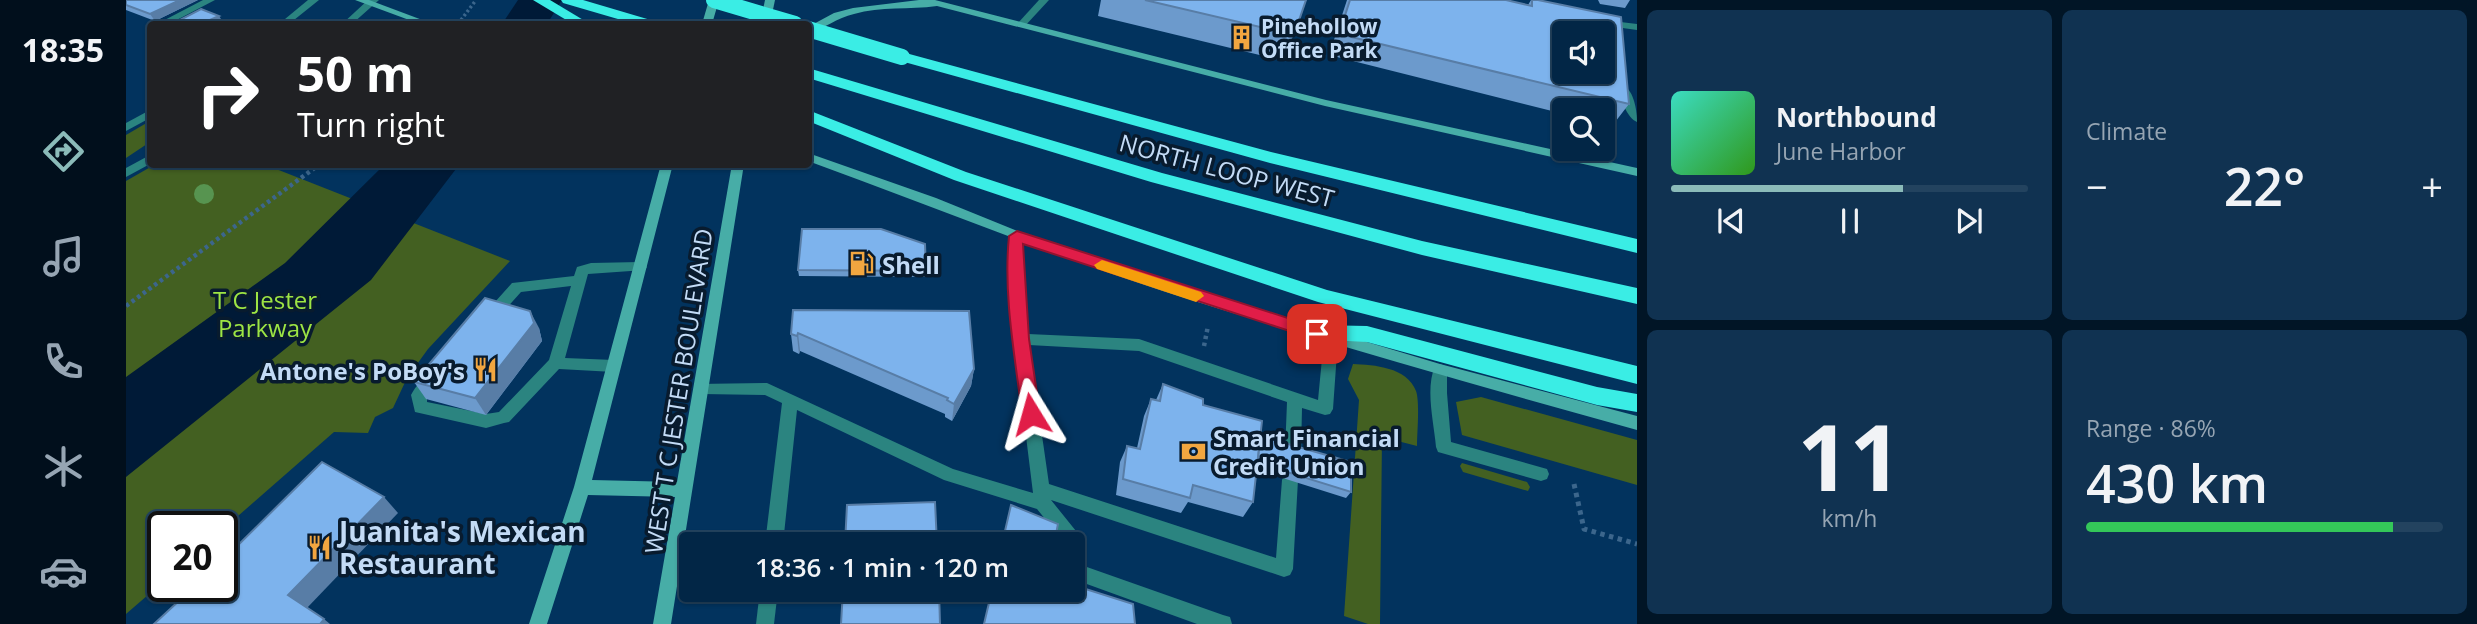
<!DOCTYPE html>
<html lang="en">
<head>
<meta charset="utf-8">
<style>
  :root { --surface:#022646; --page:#103251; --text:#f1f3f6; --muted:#96a5b3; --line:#23435f; --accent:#8bbbb9 }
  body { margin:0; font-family:"Open Sans",sans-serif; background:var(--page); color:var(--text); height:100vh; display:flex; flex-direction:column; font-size:26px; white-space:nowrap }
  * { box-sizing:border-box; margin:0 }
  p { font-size:23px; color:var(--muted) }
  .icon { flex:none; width:38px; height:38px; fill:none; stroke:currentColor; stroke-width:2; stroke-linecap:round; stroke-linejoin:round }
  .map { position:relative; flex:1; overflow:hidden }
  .sheet { display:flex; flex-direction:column; gap:10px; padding:10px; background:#011526; width:840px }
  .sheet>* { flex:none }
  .top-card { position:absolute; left:21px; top:21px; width:665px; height:147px; border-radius:7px; box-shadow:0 2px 5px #0004,0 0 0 2px var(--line); background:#202124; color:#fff; overflow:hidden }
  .fabs { position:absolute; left:1426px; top:21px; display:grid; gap:14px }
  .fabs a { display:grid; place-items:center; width:63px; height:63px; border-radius:7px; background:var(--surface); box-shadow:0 2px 5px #0004,0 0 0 2px var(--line); font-size:35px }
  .speed { position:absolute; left:21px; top:511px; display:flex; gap:14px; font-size:35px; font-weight:700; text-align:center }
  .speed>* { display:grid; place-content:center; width:91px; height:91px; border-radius:50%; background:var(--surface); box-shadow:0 2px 5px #0004,0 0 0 2px var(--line); line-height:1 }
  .speed .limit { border:4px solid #111; border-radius:10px; background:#fff; color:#111 }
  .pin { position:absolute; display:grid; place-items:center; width:60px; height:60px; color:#fff; margin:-30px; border-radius:14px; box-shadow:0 4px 10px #0006 }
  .me { position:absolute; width:77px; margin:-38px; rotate:352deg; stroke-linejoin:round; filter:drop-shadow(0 0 5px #0008) }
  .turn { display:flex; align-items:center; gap:24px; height:147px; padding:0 35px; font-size:32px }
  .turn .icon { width:91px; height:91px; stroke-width:2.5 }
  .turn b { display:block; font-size:49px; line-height:60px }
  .big { font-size:52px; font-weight:600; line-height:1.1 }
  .sheet .card { flex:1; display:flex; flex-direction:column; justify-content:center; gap:10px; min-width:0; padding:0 24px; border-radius:10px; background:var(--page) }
  .sheet .dial { align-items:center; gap:0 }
  .dial b { font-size:91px; line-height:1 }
  .song { display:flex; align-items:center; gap:21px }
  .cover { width:84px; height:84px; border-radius:10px; background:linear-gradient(135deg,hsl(170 70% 55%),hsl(110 70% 35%)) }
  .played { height:7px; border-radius:4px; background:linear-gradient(90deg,var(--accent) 65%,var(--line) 65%) }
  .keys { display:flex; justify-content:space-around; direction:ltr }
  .heat { display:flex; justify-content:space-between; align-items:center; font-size:38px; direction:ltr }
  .charge { height:10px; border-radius:5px; background:linear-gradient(90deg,#34c759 86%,var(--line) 0) }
  .sheet .tiles { flex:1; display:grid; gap:10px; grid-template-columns:repeat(2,1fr) }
  .trip { position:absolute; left:553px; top:532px; width:406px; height:70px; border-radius:7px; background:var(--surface); box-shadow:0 2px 5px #0004,0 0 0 2px var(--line); font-weight:600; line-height:70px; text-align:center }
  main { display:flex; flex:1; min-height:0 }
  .menu { display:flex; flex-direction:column; width:126px; justify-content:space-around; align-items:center; background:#010f1c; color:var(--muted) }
  .menu .icon { width:49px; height:49px }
  .menu .current { color:var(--accent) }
  .menu b { font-size:32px; color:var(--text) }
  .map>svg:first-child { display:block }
</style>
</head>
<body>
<main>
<nav class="menu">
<b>18:35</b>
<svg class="icon current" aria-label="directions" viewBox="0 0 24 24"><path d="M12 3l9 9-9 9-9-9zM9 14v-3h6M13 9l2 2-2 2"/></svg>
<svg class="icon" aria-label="music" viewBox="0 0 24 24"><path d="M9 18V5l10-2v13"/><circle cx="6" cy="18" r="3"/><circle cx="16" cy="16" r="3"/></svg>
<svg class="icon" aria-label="phone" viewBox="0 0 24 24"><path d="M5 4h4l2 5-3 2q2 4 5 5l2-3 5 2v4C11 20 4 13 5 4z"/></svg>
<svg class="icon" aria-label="climate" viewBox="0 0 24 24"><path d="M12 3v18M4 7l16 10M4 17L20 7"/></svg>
<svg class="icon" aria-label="car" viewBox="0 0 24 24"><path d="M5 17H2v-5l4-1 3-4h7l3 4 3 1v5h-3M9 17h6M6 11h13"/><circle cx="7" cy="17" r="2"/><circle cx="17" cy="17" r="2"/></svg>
</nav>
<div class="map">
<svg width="1511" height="624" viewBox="0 0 1511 624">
  <rect width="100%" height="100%" fill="#02335e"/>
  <!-- green -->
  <g fill="#436021">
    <path d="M24,121V142L0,158V135Z"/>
    <path d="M28,165H140L384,261L302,349L281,378L267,408L249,417L242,433L208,432L96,530V527H37V582L0,614V181Z"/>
    <path d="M1227,364C1248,365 1281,367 1290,391C1294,402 1291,433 1291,446L1256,437L1254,624H1242L1218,616L1233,400L1222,379Z"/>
    <path d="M1355,397L1511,440V485L1336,435L1330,402Z"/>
    <path d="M1336,463L1401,482L1404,487L1402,491L1337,472L1334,466Z"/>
  </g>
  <!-- water -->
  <g fill="#001a37">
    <path d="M392,0H436L421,24H376Z"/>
    <path d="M259,164L333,165L245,280L0,477V377L159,263Z"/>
  </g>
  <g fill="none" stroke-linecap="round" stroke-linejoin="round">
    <!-- path-far2 -->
    <path stroke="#3c668c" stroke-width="3.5" stroke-dasharray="2.5 2.5" stroke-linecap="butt" d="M332,24L350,0"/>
    <!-- path-far1 -->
    <g stroke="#3c668c" stroke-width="4.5" stroke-dasharray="3.5 3.5" stroke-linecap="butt">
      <path d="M0,306L194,164"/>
      <path d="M1078,346L1082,326"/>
    </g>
    <!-- path -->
    <path stroke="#3c668c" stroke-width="5" stroke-dasharray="4.5 4.5" stroke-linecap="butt" d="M1448,484L1458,529L1511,544"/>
    <!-- service -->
    <g fill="#2b8480" fill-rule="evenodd">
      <path d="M77,0H89L43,24H31Z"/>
      <path d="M913,0H923L898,27H892V23Z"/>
      <path d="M1478,20L1511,24V30L1475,25L1473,23Z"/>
      <path d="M1498,86C1508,91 1511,111 1511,122C1501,118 1495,100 1493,89Z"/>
      <path d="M891,232L897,236L896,257L902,334L1013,339L1192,400L1198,338L1200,334H1210L1212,338L1207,409L1204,414L1199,415L1176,408L1175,453L1173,458L1167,460L1161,458L1159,453L1161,402L1013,351L903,345L923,484L1150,558L1156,480L1158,475L1164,473L1170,475L1172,480L1167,569L1164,575L1158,577L925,500L950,531L958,566L1097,615L1104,617L1106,624H1071L947,579V544H936V540L911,509L818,480L671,410L657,544H639L656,403L639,395L576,394L571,392L568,388L571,384L641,383L827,469L907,493L888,339L882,257L885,236Z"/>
      <path d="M514,262L519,264L521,267L519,270L462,274L439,358L488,360L493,362L495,366L493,370L488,372L433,369L383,422L378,423L360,428L289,412L285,395C290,385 301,372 312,376L314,380L301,397V402L360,414L373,412L423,360L445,286L395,292L370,320H360L358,316L360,312L386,283L448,276L451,267L465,263Z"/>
      <path d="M1314,364L1319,366L1321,370V393L1325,442L1421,469L1423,474L1421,479L1415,481L1312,452L1310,447C1308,423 1299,389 1309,366Z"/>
      <path d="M634,590H652L648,624H630Z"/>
    </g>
    <!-- tertiary -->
    <g fill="#2b8480" fill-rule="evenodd">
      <path d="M182,0H193L163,24H153Z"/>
      <path d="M242,0H253L226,24H216Z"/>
      <path d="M24,110V118L0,131V123Z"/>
      <path d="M24,155V164L0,177V168Z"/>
    </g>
    <!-- secondary -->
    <g fill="#47ada7" fill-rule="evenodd">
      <path d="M229,0H243L307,24H294Z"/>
      <path d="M583,0H593L586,24H576Z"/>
      <path d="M639,0H649L644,24H634Z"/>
      <path d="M793,0H809L1200,100L1511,168V176L1199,106L811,6C783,10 755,6 728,14C711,18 698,28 682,35V27L708,13L727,8Z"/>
      <path d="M682,153L810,198L896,233L1045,283L1314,364L1511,416V430C1352,386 1194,341 1037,291C917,252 801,204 682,161Z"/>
      <path d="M535,164H547L466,480L551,482L606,164H618L545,624H527L549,497L462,495L421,624H403L448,487Z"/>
    </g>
    <!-- motorway -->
    <g fill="#3aede5" fill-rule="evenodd">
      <path d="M407,0H424L464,24H447Z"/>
      <path d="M435,0H457L528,21L530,24H509L437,3Z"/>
      <path d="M776,52L1145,152L1511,239V253L1144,163L771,60L768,57Z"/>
      <path d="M682,68L1036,173L1296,241L1511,288V304L1296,255L1025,182L682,78Z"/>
      <path d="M682,110L840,172L1201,290L1511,366V384L1192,302L828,180L682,121Z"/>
      <path d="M1191,325L1241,326L1471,387L1511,394V412L1471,405L1241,342L1183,339L1180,333L1183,327Z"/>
    </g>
    <!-- motorway-bridge -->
    <g stroke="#3aede5" stroke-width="16">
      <path d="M588,0L669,24"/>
      <path d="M682,29L776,57"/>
    </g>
  </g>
  <!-- trees -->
  <circle fill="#579450" cx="78" cy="194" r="10"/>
  <!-- wall -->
  <g fill="#6c9acc">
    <path d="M0,0H72L29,21L0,10Z"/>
    <path d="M975,0H1180L1158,61L972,16Z"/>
    <path d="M1221,0H1380L1402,5L1405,0H1412L1503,104L1486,126L1477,123V110H1438V114L1203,55Z"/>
    <path d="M1472,0H1504L1499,8L1474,4Z"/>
    <path d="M672,270L800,271L799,277L673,276Z"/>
    <path d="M667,310L848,369L845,386L826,421L819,417V414L674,351L673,354L667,351L665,334Z"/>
    <path d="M413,328L416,341L360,415L300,399L288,382Z"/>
    <path d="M1037,384L1135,436L1225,492L1220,498L1131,470L1127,502L1117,517L1062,502L1055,513L990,495L994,462L1001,446L1011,448L1018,416L1025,399L1030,400Z"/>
  </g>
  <!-- shaded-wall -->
  <g fill="#587da6">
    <path d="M54,0H72L29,21L24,14Z"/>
    <path d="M93,16L97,22L92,24H75Z"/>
    <path d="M404,311L413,328L416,341L360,415L349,398Z"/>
    <path d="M672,333L674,351L673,354L671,336Z"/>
    <path d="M848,369L845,386L826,421L828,404Z"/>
    <path d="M258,497L272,513L180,609L162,595Z"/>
    <path d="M198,619L204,624H194Z"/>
  </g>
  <!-- building -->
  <g fill="#7db3ed" stroke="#587da6" stroke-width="2" fill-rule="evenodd">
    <path d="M0,0H54L24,14L0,5Z"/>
    <path d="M1019,0H1180L1168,35Z"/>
    <path d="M1224,0H1380L1406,6V0H1412L1495,17L1503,104L1213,34ZM1438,33H1477V72H1438Z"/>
    <path d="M75,9L93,16L75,24H57L50,22Z"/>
    <path d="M676,229H755L799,244L800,271L672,270Z"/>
    <path d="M359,298L404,311L408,323L349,398L288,382Z"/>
    <path d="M667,310L843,311L848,369L828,404L821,400L822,398L672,333L671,336L665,334Z"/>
    <path d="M1037,384L1077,399V405L1136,421L1127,502L1067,485L1064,498L997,479L1001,446L1014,449L1025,399L1034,401Z"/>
    <path d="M1134,436L1225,462V492L1132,463Z"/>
    <path d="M196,462L258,497L162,595L198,619L194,624H28L69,586H96V561Z"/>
    <path d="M809,502L811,544H719L721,505Z"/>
    <path d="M885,505L932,524L928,544H876Z"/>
    <path d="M947,585L1007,604L1009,624H858L866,590H947Z"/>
    <path d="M717,590H813L814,624H715Z"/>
  </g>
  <!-- route -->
  <path fill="#e11d48" stroke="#92132f" stroke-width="2" d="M891,231L1196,329L1199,334L1191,340L897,244L903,339L914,414L911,419L905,422L899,419L896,414C889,356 877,295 883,236Z"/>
  <!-- slow -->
  <path fill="#f59e0b" d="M976,260L1075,292L1078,296L1070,302L971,269L968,265Z"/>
  <!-- icons -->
  <defs>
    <symbol id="building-bare" viewBox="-9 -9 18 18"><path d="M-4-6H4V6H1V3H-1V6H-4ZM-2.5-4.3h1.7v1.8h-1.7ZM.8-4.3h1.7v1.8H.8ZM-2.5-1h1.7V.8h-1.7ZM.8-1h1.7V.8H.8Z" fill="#f1a640" stroke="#081b2e" stroke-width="2.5" paint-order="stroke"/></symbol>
    <symbol id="fuel-bare" viewBox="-9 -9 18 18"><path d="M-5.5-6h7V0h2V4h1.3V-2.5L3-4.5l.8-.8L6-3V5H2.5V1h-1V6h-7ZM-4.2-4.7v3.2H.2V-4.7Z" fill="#f1a640" stroke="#081b2e" stroke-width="2.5" paint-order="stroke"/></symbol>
    <symbol id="restaurant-bare" viewBox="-9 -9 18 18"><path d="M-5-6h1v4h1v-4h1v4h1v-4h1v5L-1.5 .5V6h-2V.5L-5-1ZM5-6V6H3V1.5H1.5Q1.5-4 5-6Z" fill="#f1a640" stroke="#081b2e" stroke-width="2.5" paint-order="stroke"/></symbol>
    <symbol id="bank-bare" viewBox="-9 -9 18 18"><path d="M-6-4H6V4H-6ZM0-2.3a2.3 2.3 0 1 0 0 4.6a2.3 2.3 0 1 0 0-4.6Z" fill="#f1a640" stroke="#081b2e" stroke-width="2.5" paint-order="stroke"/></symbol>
  </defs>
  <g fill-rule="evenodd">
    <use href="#building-bare" x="1098" y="20" width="35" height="35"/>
    <use href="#fuel-bare" x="718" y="246" width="35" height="35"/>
    <use href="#restaurant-bare" x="342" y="352" width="35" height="35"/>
    <use href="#bank-bare" x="1050" y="434" width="35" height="35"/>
    <use href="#restaurant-bare" x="176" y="530" width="35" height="35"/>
  </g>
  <g text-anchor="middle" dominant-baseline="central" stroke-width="7" stroke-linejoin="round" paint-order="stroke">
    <!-- far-poi labels -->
    <g font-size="21" font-weight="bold" fill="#c3dbf6" stroke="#081b2e" text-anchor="start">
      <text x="1135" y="26">Pinehollow<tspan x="1135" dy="24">Office Park</tspan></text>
    </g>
    <!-- street labels -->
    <g font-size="24" fill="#c3dbf6" stroke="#081b2e">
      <text transform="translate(1101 170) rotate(15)">NORTH LOOP WEST</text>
      <text transform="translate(552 391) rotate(-81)">WEST T C JESTER BOULEVARD</text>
    </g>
    <!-- poi labels -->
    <g font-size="24" font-weight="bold" fill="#c3dbf6" stroke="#081b2e" text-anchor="start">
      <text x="756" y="264">Shell</text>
      <text x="339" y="370" text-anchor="end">Antone's PoBoy's</text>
      <text x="1087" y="437">Smart Financial<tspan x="1087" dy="28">Credit Union</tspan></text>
    </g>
    <!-- park labels -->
    <g font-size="24" fill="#9de444" stroke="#081b2e">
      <text x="139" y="299">T C Jester<tspan x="139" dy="28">Parkway</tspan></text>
    </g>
    <!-- near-poi labels -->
    <g font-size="28" font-weight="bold" fill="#c3dbf6" stroke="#081b2e" text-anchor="start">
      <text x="213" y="531">Juanita's Mexican<tspan x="213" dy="32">Restaurant</tspan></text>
    </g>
  </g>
</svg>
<div class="fabs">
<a><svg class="icon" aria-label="sound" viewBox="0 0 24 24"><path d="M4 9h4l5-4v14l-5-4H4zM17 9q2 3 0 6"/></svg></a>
<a><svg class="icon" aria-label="search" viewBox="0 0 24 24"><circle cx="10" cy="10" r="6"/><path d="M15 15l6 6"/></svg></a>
</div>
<div class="speed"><div class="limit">20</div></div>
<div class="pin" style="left:1191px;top:334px;background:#d93025"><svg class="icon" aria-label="arrive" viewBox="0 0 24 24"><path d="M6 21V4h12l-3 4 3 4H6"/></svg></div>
<svg class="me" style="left:905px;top:414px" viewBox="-20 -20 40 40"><path d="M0-17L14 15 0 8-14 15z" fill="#e11d48" stroke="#fff" stroke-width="4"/></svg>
<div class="trip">18:36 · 1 min · 120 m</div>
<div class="top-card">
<div class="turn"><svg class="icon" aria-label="right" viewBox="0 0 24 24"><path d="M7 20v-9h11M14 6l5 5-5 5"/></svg><div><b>50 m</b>Turn right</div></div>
</div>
</div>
<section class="sheet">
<div class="tiles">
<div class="card">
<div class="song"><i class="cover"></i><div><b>Northbound</b><p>June Harbor</p></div></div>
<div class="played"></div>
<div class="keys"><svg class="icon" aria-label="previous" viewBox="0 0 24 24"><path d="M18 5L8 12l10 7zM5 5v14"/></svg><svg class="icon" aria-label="pause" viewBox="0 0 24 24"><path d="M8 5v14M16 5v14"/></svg><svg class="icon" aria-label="next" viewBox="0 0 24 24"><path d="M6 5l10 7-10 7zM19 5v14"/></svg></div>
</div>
<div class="card"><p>Climate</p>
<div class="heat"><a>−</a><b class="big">22°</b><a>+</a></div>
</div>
<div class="card dial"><b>11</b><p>km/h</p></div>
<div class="card"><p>Range · 86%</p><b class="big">430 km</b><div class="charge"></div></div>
</div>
</section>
</main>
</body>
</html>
